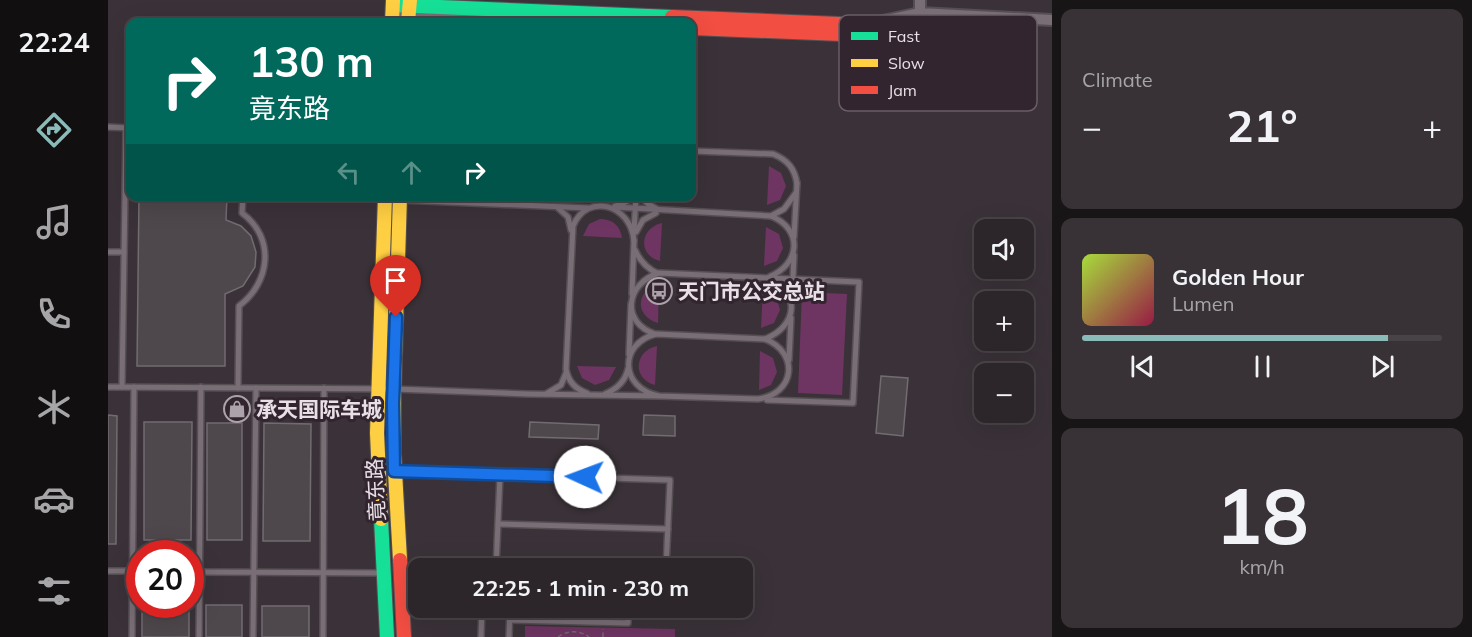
<!DOCTYPE html>
<html lang="en">
<head>
<meta charset="utf-8">
<style>
  :root { --surface:#2c262a; --page:#383236; --text:#f1f3f6; --muted:#a6a5a8; --line:#484347; --accent:#8bbbb9 }
  body { margin:0; font-family:Mulish,"Noto Sans SC",sans-serif; background:var(--page); color:var(--text); height:100vh; display:flex; flex-direction:column; font-size:22px; white-space:nowrap }
  * { box-sizing:border-box; margin:0 }
  p { font-size:20px; color:var(--muted) }
  .icon { flex:none; width:33px; height:33px; fill:none; stroke:currentColor; stroke-width:2; stroke-linecap:round; stroke-linejoin:round }
  .map { position:relative; flex:1; overflow:hidden }
  .panel { display:flex; flex-direction:column; gap:9px; padding:9px; background:#181517; width:420px }
  .panel>* { flex:none }
  .guide { position:absolute; left:18px; top:18px; width:570px; height:183px; border-radius:12px; box-shadow:0 6px 24px #0002,0 0 0 2px var(--line); background:#00695c; color:#fff; overflow:hidden }
  .fabs { position:absolute; left:866px; top:219px; display:grid; gap:12px }
  .fabs a { display:grid; place-items:center; width:60px; height:60px; border-radius:12px; background:var(--surface); box-shadow:0 6px 24px #0002,0 0 0 2px var(--line); font-size:30px }
  .speed { position:absolute; left:18px; top:540px; display:flex; gap:12px; font-size:30px; font-weight:700; text-align:center }
  .speed>* { display:grid; place-content:center; width:78px; height:78px; border-radius:50%; background:var(--surface); box-shadow:0 6px 24px #0002,0 0 0 2px var(--line); line-height:1 }
  .speed .limit { border:9px solid #d22; background:#fff; color:#111 }
  .pin { position:absolute; display:grid; place-items:center; width:51px; height:51px; color:#fff; margin:-62px -26px; border-radius:50% 50% 50% 0; rotate:-45deg; box-shadow:0 0 6px #0007 }
  .pin .icon { rotate:45deg }
  .me { position:absolute; width:66px; margin:-33px; rotate:272deg; stroke-linejoin:round; filter:drop-shadow(0 0 4px #0008) }
  .turn { display:flex; align-items:center; gap:21px; height:126px; padding:0 24px; font-size:27px }
  .turn .icon { width:78px; height:78px; stroke-width:2.5 }
  .turn b { display:block; font-size:42px; line-height:51px }
  .lanes { display:flex; align-items:center; height:57px; padding:0 24px; background:#0003; justify-content:center; gap:30px; direction:ltr }
  .lanes .off { opacity:.35 }
  .big { font-size:45px; font-weight:700; line-height:1.1 }
  .panel .card { flex:1; display:flex; flex-direction:column; justify-content:center; gap:9px; min-width:0; padding:0 21px; border-radius:12px; background:var(--page) }
  .panel .dial { align-items:center; gap:0 }
  .dial b { font-size:78px; line-height:1 }
  .song { display:flex; align-items:center; gap:18px }
  .cover { width:72px; height:72px; border-radius:9px; background:linear-gradient(135deg,hsl(80 70% 55%),hsl(340 70% 35%)) }
  .played { height:6px; border-radius:3px; background:linear-gradient(90deg,var(--accent) 85%,var(--line) 85%) }
  .keys { display:flex; justify-content:space-around; direction:ltr }
  .heat { display:flex; justify-content:space-between; align-items:center; font-size:33px; direction:ltr }
  .trip { position:absolute; left:300px; top:558px; width:345px; height:60px; border-radius:12px; background:var(--surface); box-shadow:0 6px 24px #0002,0 0 0 2px var(--line); font-weight:700; line-height:60px; text-align:center }
  main { display:flex; flex:1; min-height:0 }
  .tabs { display:flex; flex-direction:column; width:108px; justify-content:space-around; align-items:center; background:#120f11; color:var(--muted) }
  .tabs .icon { width:42px; height:42px }
  .tabs .selected { color:var(--accent) }
  .tabs b { font-size:27px; color:var(--text) }
  .map>svg:first-child { display:block }
</style>
</head>
<body>
<main>
<nav class="tabs">
<b>22:24</b>
<svg class="icon selected" aria-label="directions" viewBox="0 0 24 24"><path d="M12 3l9 9-9 9-9-9zM9 14v-3h6M13 9l2 2-2 2"/></svg>
<svg class="icon" aria-label="music" viewBox="0 0 24 24"><path d="M9 18V5l10-2v13"/><circle cx="6" cy="18" r="3"/><circle cx="16" cy="16" r="3"/></svg>
<svg class="icon" aria-label="phone" viewBox="0 0 24 24"><path d="M5 4h4l2 5-3 2q2 4 5 5l2-3 5 2v4C11 20 4 13 5 4z"/></svg>
<svg class="icon" aria-label="climate" viewBox="0 0 24 24"><path d="M12 3v18M4 7l16 10M4 17L20 7"/></svg>
<svg class="icon" aria-label="car" viewBox="0 0 24 24"><path d="M5 17H2v-5l4-1 3-4h7l3 4 3 1v5h-3M9 17h6M6 11h13"/><circle cx="7" cy="17" r="2"/><circle cx="17" cy="17" r="2"/></svg>
<svg class="icon" aria-label="filters" viewBox="0 0 24 24"><path d="M4 7h16M4 17h16"/><circle cx="9" cy="7" r="2"/><circle cx="15" cy="17" r="2"/></svg>
</nav>
<div class="map">
<svg width="944" height="637" viewBox="0 0 944 637">
  <rect width="100%" height="100%" fill="#3a3238"/>
  <!-- green -->
  <g fill="#6e3562">
    <path d="M661,166L673,173L678,186L672,200L659,205Z"/>
    <path d="M492,219C504,219 512,225 514,238L475,236L481,224Z"/>
    <path d="M554,223L552,261C529,255 532,228 554,223Z"/>
    <path d="M658,227L671,234L675,248L669,261L656,266Z"/>
    <path d="M551,284L550,323C526,316 528,290 551,284Z"/>
    <path d="M655,289L668,296L672,310L666,323L653,328Z"/>
    <path d="M694,292L739,294L734,395L690,393Z"/>
    <path d="M549,346L547,385C524,379 526,351 549,346Z"/>
    <path d="M652,351L665,358L669,372L663,385L651,390Z"/>
    <path d="M469,366L508,367L501,380L487,385L474,378Z"/>
    <path d="M417,626L567,629V637H417Z"/>
  </g>
  <!-- building -->
  <g fill="#4e474c" stroke="#726c71" stroke-width="1.5">
    <path d="M31,196H119L118,220L133,226L143,236L148,252L147,267L135,286L117,294V366H29Z"/>
    <path d="M773,376L800,378L795,436L768,433Z"/>
    <path d="M0,415L9,416L8,544H0Z"/>
    <path d="M536,415L567,416V436L535,435Z"/>
    <path d="M36,422H84L83,540H36Z"/>
    <path d="M422,422L491,425L490,439L421,437Z"/>
    <rect x="99" y="423" width="35" height="117"/>
    <path d="M156,423L203,424L202,541H155Z"/>
    <rect x="34" y="605" width="47" height="32"/>
    <rect x="98" y="605" width="36" height="32"/>
    <rect x="154" y="606" width="47" height="31"/>
    <path d="M410,608H426V616L410,615Z"/>
  </g>
  <g fill="none" stroke-linecap="round" stroke-linejoin="round">
    <defs>
      <g id="lane">
        <path d="M0,127L22,128"/>
        <path d="M584,151L665,154C680,160 687,169 689,184"/>
        <path d="M533,196L540,204L549,209"/>
        <path d="M294,200L480,208"/>
        <path d="M507,206L518,202L523,196"/>
        <path d="M507,207L663,216C695,229 693,264 661,277"/>
        <path d="M450,208L460,217L463,230"/>
        <path d="M663,216L676,209L687,194"/>
        <path d="M526,231L528,196"/>
        <path d="M528,232L535,220L548,213"/>
        <path d="M686,237L689,183"/>
        <path d="M527,250C532,261 538,268 549,273"/>
        <path d="M0,252H16"/>
        <path d="M524,294L526,240"/>
        <path d="M684,300L686,255"/>
        <path d="M547,334C512,322 518,283 551,273L660,278C693,292 690,326 657,339"/>
        <path d="M521,354L523,304"/>
        <path d="M681,360L683,318"/>
        <path d="M0,387L286,389L420,394L551,396L650,399C687,394 692,353 657,339L548,334C510,344 512,388 551,396"/>
        <path d="M14,387L18,128"/>
        <path d="M130,388L131,306C162,283 168,238 134,213L135,196"/>
        <path d="M479,393C467,389 460,381 458,369L465,226C479,192 523,204 526,241"/>
        <path d="M438,394L453,385L458,373"/>
        <path d="M497,394C509,389 517,382 520,369"/>
        <path d="M659,400L745,403L751,282L660,278"/>
        <path d="M288,471L562,480L558,568"/>
        <path d="M390,524L560,529"/>
        <path d="M388,568L392,475"/>
        <path d="M0,571H32"/>
        <path d="M82,572L274,573"/>
        <path d="M294,573H310"/>
        <path d="M402,620L520,623V608"/>
        <path d="M24,637L26,387"/>
        <path d="M91,637L93,387"/>
        <path d="M145,637L148,388"/>
        <path d="M215,637L216,388"/>
        <path d="M373,637L374,608"/>
        <path d="M401,637L402,608"/>
      </g>
      <g id="street">
        <path d="M812,0V13L944,20"/>
        <path d="M294,16L455,22"/>
        <path d="M756,25L812,13"/>
      </g>
      <g id="fast">
        <path d="M285,5L564,17"/>
        <path d="M273,519L279,637"/>
      </g>
      <g id="slow">
        <path d="M284,22L285,0"/>
        <path d="M300,22L302,0"/>
        <path d="M273,519L269,433L277,196"/>
        <path d="M292,560L286,454V389L292,196"/>
      </g>
      <g id="jam">
        <path d="M564,17L756,25L758,35L584,28"/>
        <path d="M292,560L296,637"/>
      </g>
    </defs>
    <!-- lane casing -->
    <use href="#lane" stroke="#554f53" stroke-width="8"/>
    <!-- street casing -->
    <use href="#street" stroke="#554f53" stroke-width="14"/>
    <!-- fast casing -->
    <use href="#fast" stroke="#554f53" stroke-width="16"/>
    <!-- slow casing -->
    <use href="#slow" stroke="#554f53" stroke-width="16"/>
    <!-- jam casing -->
    <use href="#jam" stroke="#554f53" stroke-width="16"/>
    <!-- path -->
    <g stroke="#736970" stroke-width="1.5" stroke-dasharray="4.5 3" stroke-linecap="butt">
      <path d="M450,637C459,630 472,630 481,637"/>
      <path d="M495,637V629"/>
    </g>
    <!-- lane -->
    <use href="#lane" stroke="#796d76" stroke-width="5"/>
    <!-- street -->
    <use href="#street" stroke="#796d76" stroke-width="10"/>
    <!-- fast -->
    <use href="#fast" stroke="#16e098" stroke-width="14"/>
    <!-- slow -->
    <use href="#slow" stroke="#ffcf43" stroke-width="14"/>
    <!-- jam -->
    <use href="#jam" stroke="#f24e42" stroke-width="14"/>
  </g>
  <g fill="none" stroke-linecap="round" stroke-linejoin="round">
    <defs>
      <path id="route" d="M288,317L285,403L286,471L477,477"/>
    </defs>
    <!-- route casing -->
    <use href="#route" stroke="#114b97" stroke-width="15"/>
    <!-- route -->
    <use href="#route" stroke="#1a73e8" stroke-width="10"/>
  </g>
  <!-- icons -->
  <defs>
    <symbol id="bus-ring" viewBox="-11 -11 22 22"><circle r="9.5" fill="#33252f" stroke="#aca3aa" stroke-width="1.5"/><path d="M-5-6H5V4H4V6H2V4H-2V6H-4V4H-5ZM-3.5-4V0h7V-4ZM-3.5 1.2v1.5H-2V1.2ZM2 1.2v1.5H3.5V1.2Z" fill="#aca3aa"/></symbol>
    <symbol id="shop-ring" viewBox="-11 -11 22 22"><circle r="9.5" fill="#33252f" stroke="#aca3aa" stroke-width="1.5"/><path d="M-5-2.5h2.3a2.7 3.5 0 0 1 5.4 0H5L5.5 6h-11ZM-1.5-2.5h3a1.5 2.3 0 0 0-3 0Z" fill="#aca3aa"/></symbol>
  </defs>
  <g fill-rule="evenodd">
    <use href="#bus-ring" x="536" y="276" width="30" height="30"/>
    <use href="#shop-ring" x="114" y="394" width="30" height="30"/>
  </g>
  <g text-anchor="middle" dominant-baseline="central" stroke-width="6" stroke-linejoin="round" paint-order="stroke">
    <!-- poi labels -->
    <g font-size="21" font-weight="bold" fill="#e9e0e7" stroke="#33252f" text-anchor="start">
      <text x="570" y="291">天门市公交总站</text>
      <text x="148" y="409">承天国际车城</text>
    </g>
    <!-- street labels -->
    <g font-size="21" fill="#e9e0e7" stroke="#33252f">
      <text transform="translate(267 490) rotate(-93)">竟东路</text>
    </g>
  </g>
  <!-- legend -->
  <rect x="731" y="15" width="198" height="96" rx="9" fill="#33252f" stroke="#6a5d66" stroke-width="1.5"/>
  <rect x="743" y="32" width="27" height="8" fill="#16e098"/>
  <rect x="743" y="59" width="27" height="8" fill="#ffcf43"/>
  <rect x="743" y="86" width="27" height="8" fill="#f24e42"/>
  <g font-size="16" fill="#e9e0e7">
    <text x="780" y="42">Fast</text>
    <text x="780" y="69">Slow</text>
    <text x="780" y="96">Jam</text>
  </g>
</svg>
<div class="fabs">
<a><svg class="icon" aria-label="sound" viewBox="0 0 24 24"><path d="M4 9h4l5-4v14l-5-4H4zM17 9q2 3 0 6"/></svg></a>
<a>+</a>
<a>−</a>
</div>
<div class="speed"><div class="limit">20</div></div>
<div class="pin" style="left:288px;top:317px;background:#d93025"><svg class="icon" aria-label="arrive" viewBox="0 0 24 24"><path d="M6 21V4h12l-3 4 3 4H6"/></svg></div>
<svg class="me" style="left:477px;top:477px" viewBox="-20 -20 40 40"><circle r="19" fill="#fff"/><path d="M0-13L10 11 0 6-10 11z" fill="#1a73e8"/></svg>
<div class="trip">22:25 · 1 min · 230 m</div>
<div class="guide">
<div class="turn"><svg class="icon" aria-label="right" viewBox="0 0 24 24"><path d="M7 20v-9h11M14 6l5 5-5 5"/></svg><div><b>130 m</b>竟东路</div></div>
<div class="lanes"><svg class="icon off" aria-label="left" viewBox="0 0 24 24"><path d="M17 20v-9H6M10 6l-5 5 5 5"/></svg><svg class="icon off" aria-label="ahead" viewBox="0 0 24 24"><path d="M12 20V5M6 11l6-6 6 6"/></svg><svg class="icon" aria-label="right" viewBox="0 0 24 24"><path d="M7 20v-9h11M14 6l5 5-5 5"/></svg></div>
</div>
</div>
<section class="panel">
<div class="card"><p>Climate</p>
<div class="heat"><a>−</a><b class="big">21°</b><a>+</a></div>
</div>
<div class="card">
<div class="song"><i class="cover"></i><div><b>Golden Hour</b><p>Lumen</p></div></div>
<div class="played"></div>
<div class="keys"><svg class="icon" aria-label="previous" viewBox="0 0 24 24"><path d="M18 5L8 12l10 7zM5 5v14"/></svg><svg class="icon" aria-label="pause" viewBox="0 0 24 24"><path d="M8 5v14M16 5v14"/></svg><svg class="icon" aria-label="next" viewBox="0 0 24 24"><path d="M6 5l10 7-10 7zM19 5v14"/></svg></div>
</div>
<div class="card dial"><b>18</b><p>km/h</p></div>
</section>
</main>
</body>
</html>
